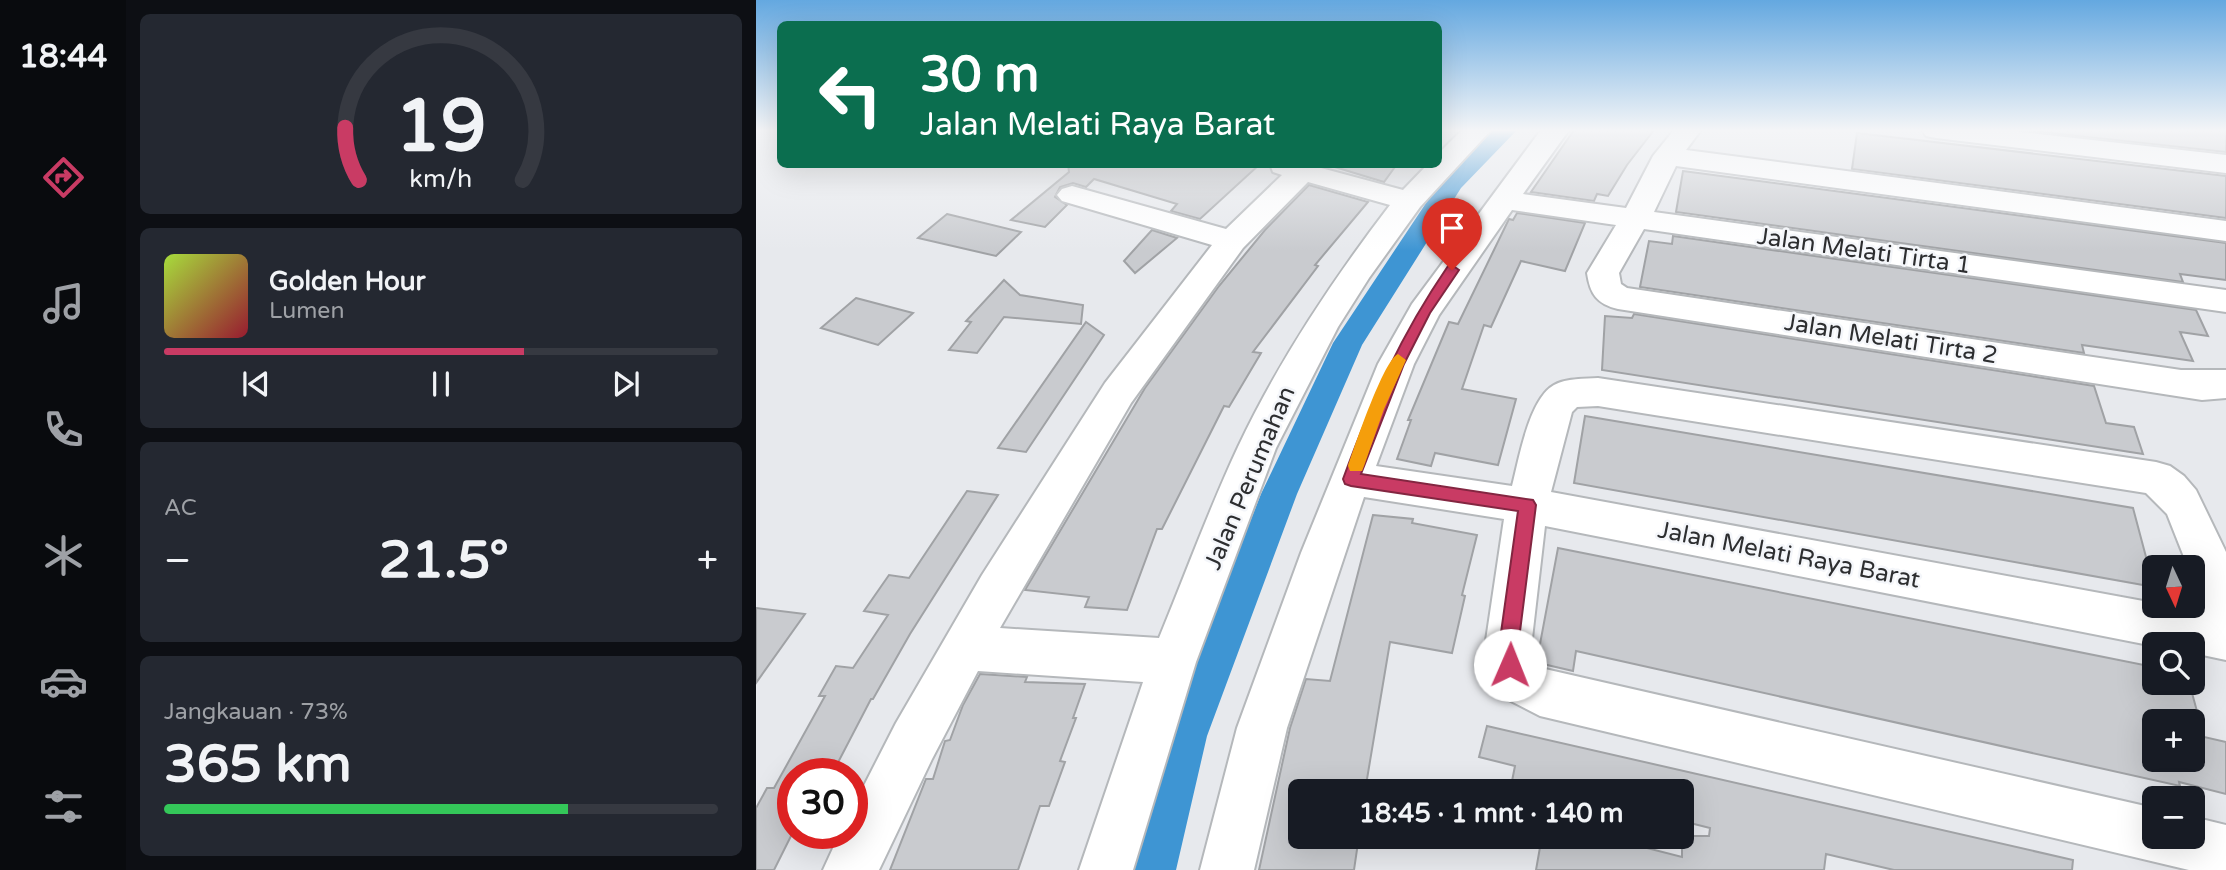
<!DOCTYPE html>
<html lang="id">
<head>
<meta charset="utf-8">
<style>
  :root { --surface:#171b24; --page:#242831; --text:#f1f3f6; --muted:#9ea1a6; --line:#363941; --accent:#c93b64 }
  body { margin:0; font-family:"Varela Round",sans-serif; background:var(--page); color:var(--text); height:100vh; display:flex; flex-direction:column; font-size:26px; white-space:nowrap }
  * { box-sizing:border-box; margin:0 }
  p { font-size:23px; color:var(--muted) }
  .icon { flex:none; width:38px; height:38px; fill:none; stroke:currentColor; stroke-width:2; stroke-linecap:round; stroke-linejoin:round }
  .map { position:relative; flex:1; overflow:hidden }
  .details { display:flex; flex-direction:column; gap:14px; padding:14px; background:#0d0f14; width:630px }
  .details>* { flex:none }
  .top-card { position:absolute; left:21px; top:21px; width:665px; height:147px; border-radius:10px; box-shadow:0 7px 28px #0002; background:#0b6e4f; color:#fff; overflow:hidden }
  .needle { width:46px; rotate:176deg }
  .tools { position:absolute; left:1386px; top:555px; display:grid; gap:14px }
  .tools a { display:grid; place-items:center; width:63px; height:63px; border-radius:10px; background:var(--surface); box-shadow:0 7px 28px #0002; font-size:35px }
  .speed { position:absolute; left:21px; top:758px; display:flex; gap:14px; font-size:35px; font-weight:700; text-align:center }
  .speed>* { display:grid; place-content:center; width:91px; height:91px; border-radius:50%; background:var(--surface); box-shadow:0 7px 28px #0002; line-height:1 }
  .speed .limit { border:10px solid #d22; background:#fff; color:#111 }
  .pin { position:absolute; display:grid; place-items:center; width:60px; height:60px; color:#fff; margin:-72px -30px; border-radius:50% 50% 50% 0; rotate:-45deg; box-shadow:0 0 7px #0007 }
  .pin .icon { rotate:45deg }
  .me { position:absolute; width:77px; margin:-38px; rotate:1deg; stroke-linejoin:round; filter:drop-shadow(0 0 5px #0008) }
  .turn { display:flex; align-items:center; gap:24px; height:147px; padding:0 28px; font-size:32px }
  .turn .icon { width:91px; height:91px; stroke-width:2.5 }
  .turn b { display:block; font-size:49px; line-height:60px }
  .big { font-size:52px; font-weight:700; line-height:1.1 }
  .details .card { flex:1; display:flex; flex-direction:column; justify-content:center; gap:10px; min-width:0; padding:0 24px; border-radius:10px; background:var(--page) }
  .details .dial { align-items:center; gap:0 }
  .dial svg { height:182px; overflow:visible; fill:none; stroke:var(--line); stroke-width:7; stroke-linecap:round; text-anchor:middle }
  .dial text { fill:var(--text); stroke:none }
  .song { display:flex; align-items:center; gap:21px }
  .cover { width:84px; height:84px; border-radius:10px; background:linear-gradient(135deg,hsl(80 70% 55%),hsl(350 70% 35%)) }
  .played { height:7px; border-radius:4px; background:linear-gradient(90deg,var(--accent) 65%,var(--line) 65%) }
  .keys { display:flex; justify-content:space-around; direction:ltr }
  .heat { display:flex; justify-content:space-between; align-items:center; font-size:38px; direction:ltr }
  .charge { height:10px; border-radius:5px; background:linear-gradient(90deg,#34c759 73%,var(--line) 0) }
  .trip { position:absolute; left:532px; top:779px; width:406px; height:70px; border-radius:10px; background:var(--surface); box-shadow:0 7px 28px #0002; font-weight:700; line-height:70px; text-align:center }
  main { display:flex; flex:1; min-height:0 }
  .dock { display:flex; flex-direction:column; width:126px; justify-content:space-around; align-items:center; background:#090b0e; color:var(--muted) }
  .dock .icon { width:49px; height:49px }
  .dock .on { color:var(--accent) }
  .dock b { font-size:32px; color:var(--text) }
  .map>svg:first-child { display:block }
</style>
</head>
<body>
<main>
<nav class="dock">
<b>18:44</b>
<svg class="icon on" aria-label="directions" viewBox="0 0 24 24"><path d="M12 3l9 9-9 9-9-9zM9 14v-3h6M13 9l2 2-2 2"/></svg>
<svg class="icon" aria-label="music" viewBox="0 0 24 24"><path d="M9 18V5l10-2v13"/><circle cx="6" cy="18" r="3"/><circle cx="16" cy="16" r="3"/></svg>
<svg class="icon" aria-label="phone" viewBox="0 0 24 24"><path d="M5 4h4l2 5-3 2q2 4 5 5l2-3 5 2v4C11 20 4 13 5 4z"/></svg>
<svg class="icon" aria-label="climate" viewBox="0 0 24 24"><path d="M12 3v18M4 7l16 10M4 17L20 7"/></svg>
<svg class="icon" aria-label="car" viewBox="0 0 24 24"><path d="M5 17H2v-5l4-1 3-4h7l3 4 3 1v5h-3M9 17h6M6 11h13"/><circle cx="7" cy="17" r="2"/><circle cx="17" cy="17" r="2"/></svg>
<svg class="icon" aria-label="filters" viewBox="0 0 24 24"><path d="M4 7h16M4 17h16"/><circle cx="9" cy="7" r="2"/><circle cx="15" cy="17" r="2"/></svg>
</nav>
<section class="details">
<div class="card dial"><svg viewBox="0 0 100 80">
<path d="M14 69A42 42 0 1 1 86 69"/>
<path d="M14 69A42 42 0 0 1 8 46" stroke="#c93b64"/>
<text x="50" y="56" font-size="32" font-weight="700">19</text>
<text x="50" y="72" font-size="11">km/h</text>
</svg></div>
<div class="card">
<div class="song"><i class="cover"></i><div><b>Golden Hour</b><p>Lumen</p></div></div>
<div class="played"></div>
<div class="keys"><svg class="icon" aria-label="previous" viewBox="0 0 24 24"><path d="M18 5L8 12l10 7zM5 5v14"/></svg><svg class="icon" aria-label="pause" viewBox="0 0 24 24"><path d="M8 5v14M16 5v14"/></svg><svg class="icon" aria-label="next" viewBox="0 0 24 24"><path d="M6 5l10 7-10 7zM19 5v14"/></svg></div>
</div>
<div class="card"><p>AC</p>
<div class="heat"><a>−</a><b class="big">21.5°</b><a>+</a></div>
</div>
<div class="card"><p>Jangkauan · 73%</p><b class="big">365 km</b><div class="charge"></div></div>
</section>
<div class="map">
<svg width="1470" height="870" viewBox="0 0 1470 870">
  <rect width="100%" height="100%" fill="#e7e9ed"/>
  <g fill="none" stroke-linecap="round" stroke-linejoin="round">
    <!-- canal -->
    <path fill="#3e95d3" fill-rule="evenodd" d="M736,130H761L705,188L606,345L541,494L451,736L420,870H372L409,736L505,494L577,343L686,179Z"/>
  </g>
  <!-- building -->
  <g fill="#c9cbcf" stroke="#a0a2a5" stroke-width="2" fill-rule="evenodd">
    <path d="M818,130H898L871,165L852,196L841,194L838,201L775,192Z"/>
    <path d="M1267,130H1470V152Z"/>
    <path d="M1101,133L1470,176V218L1096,169Z"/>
    <path d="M312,164H504L444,219L415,211L421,204L338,179L330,187L317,183L304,187L299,197L311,205L289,227L255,220L313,172Z"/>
    <path d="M569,164H641L628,182Z"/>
    <path d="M927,171L1470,243V280L1424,274L1427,282L920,212Z"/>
    <path d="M553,185L612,202L559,265L562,266L497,352L505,353L473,407L468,406L406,529H401L371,610L329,607L333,597L269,590L389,388L463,286L509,230Z"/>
    <path d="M761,213L829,223L809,271L765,261L735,327L728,325L706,389L760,399L742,465L679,453L675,466L641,459L655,420H652L693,322L702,324L753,219L757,220Z"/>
    <path d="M191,214L265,232L240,256L162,238Z"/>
    <path d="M396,230L421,238L379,273L368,261Z"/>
    <path d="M917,236L1440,310L1452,336L1424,332L1437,361L1326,345L1328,353L884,287L893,241L916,244Z"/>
    <path d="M248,280L264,295L327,305L325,324L248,317L221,353L193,350L215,322L210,321Z"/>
    <path d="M100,298L157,313L122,345L65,328Z"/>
    <path d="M878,314L1338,386L1350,423L1378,427L1387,454L846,370L849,316L876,318Z"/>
    <path d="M330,322L348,335L270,452L242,448Z"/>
    <path d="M829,416L1377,508L1398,587L818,483Z"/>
    <path d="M211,491L242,495L154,634L117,699H115L76,774H37V832L18,870H0V808L11,788H18L69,696H63L80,666L97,668L132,615L108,611L133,575L153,578Z"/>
    <path d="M617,515L657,519L656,523L721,535L706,595L709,596L696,653L634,642L609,791H544V836H603L598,870H503L534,728L550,679L574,681Z"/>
    <path d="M802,548L1398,667V682H1433L1448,737L1470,742V794L1423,782L1424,786L820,651L817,671L787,664L781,660ZM1398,721H1437V760H1398Z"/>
    <path d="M0,608L49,614L0,683Z"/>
    <path d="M224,674L271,677L269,682L329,684L317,718H320L304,761L309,762L293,806H284L262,870H134L170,779H177L189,741L194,740L207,705Z"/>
    <path d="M731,726L1317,860L1316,870H1138L1070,854L1068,870H780L786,836H844L926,857V836H953L954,828L926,821V791H799L756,781L759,766L723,757Z"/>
  </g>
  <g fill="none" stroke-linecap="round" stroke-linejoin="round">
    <defs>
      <g id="minor">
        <path d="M706,130H735L664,207L613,278L582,327L520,448L440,662L377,870H323L387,682L222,671L176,759L123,870H67L84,833H96V809L140,723L226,575L349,383L456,245L306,201L301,195L306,189L316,186L470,229L526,175L517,172L514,164H567L565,168L647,190L672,164H682V154ZM552,182L634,205C576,281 523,360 482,447C453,509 429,575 403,638L244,628L375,403L487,248Z"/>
        <path d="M785,130H813L767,194L870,208L897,156L918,130H945L930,150L1470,221V241L920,166L898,212L1470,290V312L888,229L863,273L865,284L871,288L1425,370H1470V398L1446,400L862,309C841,304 834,294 831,273L860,225L756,210L683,315L658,364L620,466L756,486C763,459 773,399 798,385C811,378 828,379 842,378L1400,462L1414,466L1428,476L1440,490L1470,552V660L1437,653V644L1398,646L789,526L775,647L777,661L789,669L1398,808V836H1437V817L1470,825V870H1433L784,716L747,697L731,664L729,647L748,519L608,497L531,728L498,870H444L481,728L545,553L622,364L656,304ZM842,406L1390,493L1411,514L1432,567H1437V583L1445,612L1398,606V603L795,492L816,412L821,407Z"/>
        <path d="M1166,130H1247L1470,155V173L1180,138L1170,136Z"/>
      </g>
    </defs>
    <!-- minor casing -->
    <use href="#minor" stroke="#b5b8bb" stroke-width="4"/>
    <!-- minor -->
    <use href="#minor" fill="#fff" fill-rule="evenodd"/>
  </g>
  <!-- sky -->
  <linearGradient id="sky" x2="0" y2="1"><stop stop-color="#64a8e0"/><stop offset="0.52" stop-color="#f4f5f7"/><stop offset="1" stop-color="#f4f5f7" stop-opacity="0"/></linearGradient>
  <rect width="1470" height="251" fill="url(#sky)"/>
  <!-- route -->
  <path fill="#c93b64" stroke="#832641" stroke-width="2" d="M696,265L703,270L674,313L648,364L605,474L777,500L780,505L762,647L764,665L761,672L754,675L747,672L743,647L762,511L595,486L589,484L587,479C616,400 644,336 692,266Z"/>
  <!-- slow -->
  <path fill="#f59e0b" d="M642,354L650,360L628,409L608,466L606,471H594L592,466C598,448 628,359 642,354Z"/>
  <g text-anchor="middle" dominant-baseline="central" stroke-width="5" stroke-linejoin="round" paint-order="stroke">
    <!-- street labels -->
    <g font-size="24" fill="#2d2e30" stroke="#f4f6fa">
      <text transform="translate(1108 251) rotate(8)">Jalan Melati Tirta 1</text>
      <text transform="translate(1135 339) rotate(9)">Jalan Melati Tirta 2</text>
      <text transform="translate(494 478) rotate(-67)">Jalan Perumahan</text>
      <text transform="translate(1033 555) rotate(11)">Jalan Melati Raya Barat</text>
    </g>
  </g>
</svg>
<div class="tools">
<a><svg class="needle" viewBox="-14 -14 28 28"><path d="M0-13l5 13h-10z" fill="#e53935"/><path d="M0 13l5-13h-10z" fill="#9ea1a6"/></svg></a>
<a><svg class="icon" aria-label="search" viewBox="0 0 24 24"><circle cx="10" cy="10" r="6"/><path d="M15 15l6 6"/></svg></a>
<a>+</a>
<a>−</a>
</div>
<div class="speed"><div class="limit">30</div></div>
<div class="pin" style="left:696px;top:270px;background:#d93025"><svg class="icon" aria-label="arrive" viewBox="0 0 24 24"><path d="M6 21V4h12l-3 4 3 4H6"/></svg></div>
<svg class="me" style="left:754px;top:665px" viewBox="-20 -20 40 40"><circle r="19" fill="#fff"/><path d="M0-13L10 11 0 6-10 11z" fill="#c93b64"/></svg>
<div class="trip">18:45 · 1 mnt · 140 m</div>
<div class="top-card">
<div class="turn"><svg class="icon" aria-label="left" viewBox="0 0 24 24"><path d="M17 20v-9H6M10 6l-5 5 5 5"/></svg><div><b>30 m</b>Jalan Melati Raya Barat</div></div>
</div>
</div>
</main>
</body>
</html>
